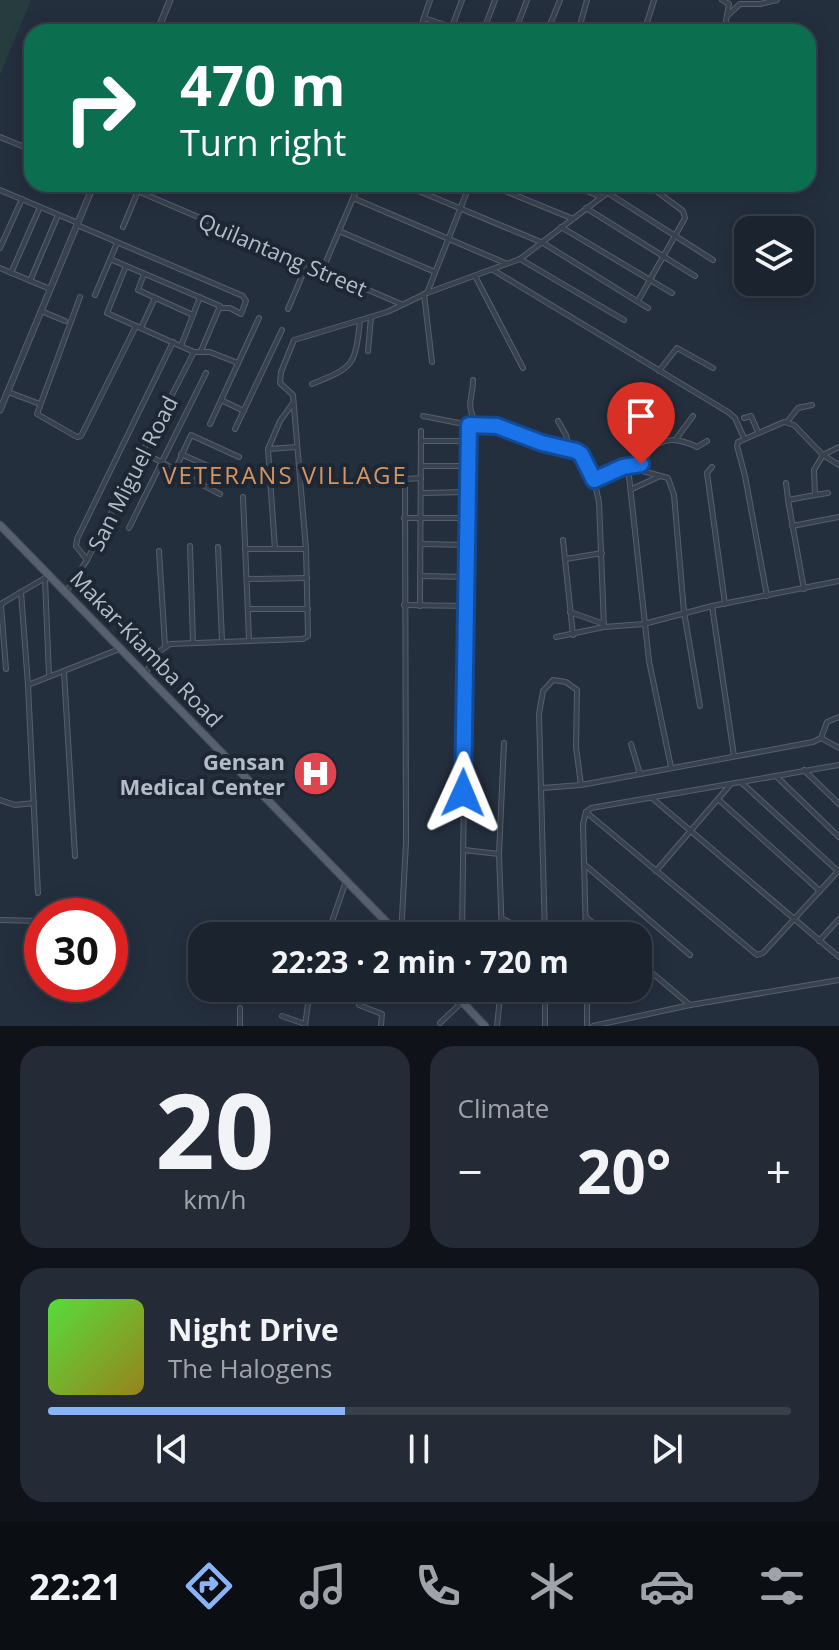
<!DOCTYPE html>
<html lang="en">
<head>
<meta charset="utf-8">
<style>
  :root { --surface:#1b232e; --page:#242b36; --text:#f1f3f6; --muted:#a0a4aa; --line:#39404a; --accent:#8ab4f8 }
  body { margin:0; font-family:"Open Sans",sans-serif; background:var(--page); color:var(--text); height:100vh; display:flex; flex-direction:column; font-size:30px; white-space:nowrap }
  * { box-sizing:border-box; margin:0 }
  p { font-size:26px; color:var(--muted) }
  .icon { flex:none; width:44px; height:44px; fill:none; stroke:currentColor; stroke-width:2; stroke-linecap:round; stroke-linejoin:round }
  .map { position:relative; height:1026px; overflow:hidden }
  .details { display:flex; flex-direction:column; gap:20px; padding:20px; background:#0f1319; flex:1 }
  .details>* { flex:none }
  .hud { position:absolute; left:24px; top:24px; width:792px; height:168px; border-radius:24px; box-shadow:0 4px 20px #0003,0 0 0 2px var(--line); background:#0b6e4f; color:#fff; overflow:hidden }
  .controls { position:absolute; left:734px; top:216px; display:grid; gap:16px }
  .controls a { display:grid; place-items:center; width:80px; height:80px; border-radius:16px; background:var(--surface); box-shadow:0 4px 20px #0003,0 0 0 2px var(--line); font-size:40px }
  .speed { position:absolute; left:24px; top:898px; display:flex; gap:16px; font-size:40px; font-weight:700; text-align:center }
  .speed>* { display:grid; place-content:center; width:104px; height:104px; border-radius:50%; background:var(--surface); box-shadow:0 4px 20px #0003,0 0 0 2px var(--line); line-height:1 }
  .speed .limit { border:12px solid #d22; background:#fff; color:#111 }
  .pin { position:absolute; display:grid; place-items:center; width:68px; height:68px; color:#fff; margin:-82px -34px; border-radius:50% 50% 50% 0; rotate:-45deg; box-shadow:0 0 8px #0007 }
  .pin .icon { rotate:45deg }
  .me { position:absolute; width:88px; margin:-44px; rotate:1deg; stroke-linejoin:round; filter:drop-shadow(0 0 6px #0008) }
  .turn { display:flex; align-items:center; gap:28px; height:168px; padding:0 24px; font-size:36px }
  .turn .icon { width:104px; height:104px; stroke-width:2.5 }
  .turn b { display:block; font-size:56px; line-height:68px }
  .big { font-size:60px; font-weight:700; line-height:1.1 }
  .details .tile { flex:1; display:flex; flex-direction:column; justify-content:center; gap:12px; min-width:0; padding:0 28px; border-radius:24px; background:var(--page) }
  .details .dial { align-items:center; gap:0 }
  .dial b { font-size:104px; line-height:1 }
  .song { display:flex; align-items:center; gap:24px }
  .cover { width:96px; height:96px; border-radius:12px; background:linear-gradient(135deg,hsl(110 70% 55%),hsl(50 70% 35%)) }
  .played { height:8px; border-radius:4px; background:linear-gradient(90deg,var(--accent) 40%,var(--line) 40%) }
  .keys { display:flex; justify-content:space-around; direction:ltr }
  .heat { display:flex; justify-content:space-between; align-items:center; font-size:44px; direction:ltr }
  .details .tiles { flex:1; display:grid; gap:20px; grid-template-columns:1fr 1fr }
  .tile:last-child { grid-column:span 2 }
  .trip { position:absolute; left:188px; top:922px; width:464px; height:80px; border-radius:24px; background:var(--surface); box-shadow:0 4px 20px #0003,0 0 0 2px var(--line); font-weight:700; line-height:80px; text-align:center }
  .dock { display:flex; height:128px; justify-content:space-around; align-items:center; background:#0b0e12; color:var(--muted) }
  .dock .icon { width:56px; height:56px }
  .dock .on { color:var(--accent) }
  .dock b { font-size:36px; color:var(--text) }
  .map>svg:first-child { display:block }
</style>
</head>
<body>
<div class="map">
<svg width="839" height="1026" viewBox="0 0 839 1026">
  <rect width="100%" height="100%" fill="#242f3e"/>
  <!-- green -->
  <path fill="#263c3f" d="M0,0H31L0,75Z"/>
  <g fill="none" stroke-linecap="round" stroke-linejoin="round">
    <defs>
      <g id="minor">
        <path d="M722,0L729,4L724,32"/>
        <path d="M727,16L740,4H760L777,0"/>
        <path d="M424,18L467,32"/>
        <path d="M452,27L462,0"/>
        <path d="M419,32L430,0"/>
        <path d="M483,32L495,0"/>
        <path d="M515,32L527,0"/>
        <path d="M547,32L560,0"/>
        <path d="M578,32L587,0"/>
        <path d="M644,32L654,0"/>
        <path d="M0,137L32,150"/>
        <path d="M121,184L401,304"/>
        <path d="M402,184L543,243L648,308"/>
        <path d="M488,184L571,218"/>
        <path d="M571,184L601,197"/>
        <path d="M0,190L78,223"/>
        <path d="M608,193L713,260"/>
        <path d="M353,198L505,263"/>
        <path d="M586,208L695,276"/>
        <path d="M77,225L243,296L246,301L241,314L230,308H219"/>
        <path d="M123,227L138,191"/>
        <path d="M561,227L672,293"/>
        <path d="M339,231L435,272"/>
        <path d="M0,248L22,199"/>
        <path d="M110,259L220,306L201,351"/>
        <path d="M520,259L624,320"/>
        <path d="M126,266L107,313L194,352H210L238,363"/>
        <path d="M0,268L50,289"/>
        <path d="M493,270L728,412L735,418L744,438"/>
        <path d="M322,271L359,184"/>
        <path d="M11,273L40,207"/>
        <path d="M144,274L138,290L193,315"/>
        <path d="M475,276L523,368"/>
        <path d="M30,281L58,215"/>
        <path d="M427,293L470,184"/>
        <path d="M424,294L432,362"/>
        <path d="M95,295L117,243"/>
        <path d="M80,297L37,414L77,437L81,436L136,326"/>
        <path d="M638,301L685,218L683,211L647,184"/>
        <path d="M288,309L307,264"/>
        <path d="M41,311L65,321"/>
        <path d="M141,328L155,298"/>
        <path d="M181,346L200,297"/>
        <path d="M368,351L371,317"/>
        <path d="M659,371L677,348L713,368"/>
        <path d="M473,380C473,401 465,401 476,424"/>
        <path d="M312,384C354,367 355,366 360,321"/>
        <path d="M8,392L40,404"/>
        <path d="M221,400L244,411"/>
        <path d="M423,416L469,425L487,424L542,443L569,448L581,454L594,480L628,467L668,478L674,495L684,612L700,706"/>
        <path d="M744,418L751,416L758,432"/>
        <path d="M558,421L566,435L569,447"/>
        <path d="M787,422L798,408L812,405"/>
        <path d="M210,424L259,318"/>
        <path d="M235,429L282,330"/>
        <path d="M676,439L693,416"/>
        <path d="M421,441H470"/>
        <path d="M268,449L297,447"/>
        <path d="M143,453C170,465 193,481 220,494"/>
        <path d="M181,454L230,476"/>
        <path d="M421,466H469"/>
        <path d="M628,467L649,661L671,767"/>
        <path d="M636,467C643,463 645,459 649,452C663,435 680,439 697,447L707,441"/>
        <path d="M712,467L707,473L725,604"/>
        <path d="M175,470L191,435L239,457"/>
        <path d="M594,480L599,502L604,627"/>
        <path d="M786,483L788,500"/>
        <path d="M632,489L660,476"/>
        <path d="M421,493L469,492"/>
        <path d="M815,495L828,493"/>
        <path d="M243,497L249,639"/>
        <path d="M404,518H468"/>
        <path d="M792,526L839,517"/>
        <path d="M129,528L206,373"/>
        <path d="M563,540L573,635"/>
        <path d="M421,544L468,545"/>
        <path d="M190,546L193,642"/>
        <path d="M218,547L222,641"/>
        <path d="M245,549H306"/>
        <path d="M275,549L268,449L280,421L293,403"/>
        <path d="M159,551L165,646"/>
        <path d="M566,559L602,553"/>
        <path d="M87,560L76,546L77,539L173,342"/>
        <path d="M421,576L468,577"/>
        <path d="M45,579L49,676"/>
        <path d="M247,579L307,578"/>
        <path d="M804,589L788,500L815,495L814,470L823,455L839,465"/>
        <path d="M21,592L28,685"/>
        <path d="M66,592L87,560L194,352"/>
        <path d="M767,596L745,476L737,446L738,442L784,422L794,425L823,455L839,447"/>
        <path d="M1,604L45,578"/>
        <path d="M1,605L6,669"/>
        <path d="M404,605L467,606"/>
        <path d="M420,606L421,431"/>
        <path d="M712,606L734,756"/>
        <path d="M248,609H308"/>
        <path d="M570,612L604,624"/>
        <path d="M556,637L604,627L644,624L712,606L839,581"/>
        <path d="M64,672L75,856"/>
        <path d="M146,672L160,651L170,644L303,639L308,636L306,549L293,395L280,383L281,372L294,340L387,312L427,293L520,259L619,184"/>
        <path d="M821,738L839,748"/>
        <path d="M631,744L640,774"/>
        <path d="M804,770L839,804"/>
        <path d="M776,776L839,837"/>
        <path d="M742,783L839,872"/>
        <path d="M542,788L581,785L813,742L821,738L827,722L839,717"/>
        <path d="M652,798L839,957"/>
        <path d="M0,800L15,805L34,803"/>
        <path d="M719,800L820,891"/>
        <path d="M586,812L757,955L763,953L839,870"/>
        <path d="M586,812L591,808L839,765"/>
        <path d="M586,812L583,824L586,936"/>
        <path d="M464,850L499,854L504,743"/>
        <path d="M499,854L502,936"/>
        <path d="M584,864L690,955"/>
        <path d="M656,871L730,785"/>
        <path d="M38,893L28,685L122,648"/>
        <path d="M586,917L608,936"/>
        <path d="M503,919L537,936"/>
        <path d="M0,920L38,921"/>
        <path d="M327,936L346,881"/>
        <path d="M401,936L406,842L405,481L407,479L421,478"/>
        <path d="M462,936L469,425"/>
        <path d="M545,936L539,714L543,691L553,680L566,682L577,690L576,747L581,785"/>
        <path d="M819,941L839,919"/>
        <path d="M638,961L690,1005"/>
        <path d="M545,988V1026"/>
        <path d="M587,988V1026"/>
        <path d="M359,1005L382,1014L381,1026"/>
        <path d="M282,1016L305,1024"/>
        <path d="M440,1023L462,1002"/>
        <path d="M240,1026V1008"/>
        <path d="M305,1026L310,988"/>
        <path d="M497,1026L501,988"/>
        <path d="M593,1026L690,1005L839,980"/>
      </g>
      <g id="tertiary">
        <path d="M157,32L170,0"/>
        <path d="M0,410L94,184"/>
      </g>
      <g id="primary">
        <path d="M0,525L400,936"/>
        <path d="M449,988L485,1026"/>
      </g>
    </defs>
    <!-- minor casing -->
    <use href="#minor" stroke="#565f6c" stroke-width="6"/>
    <!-- tertiary casing -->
    <use href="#tertiary" stroke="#565f6c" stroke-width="7"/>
    <!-- primary casing -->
    <use href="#primary" stroke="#414a57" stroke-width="9"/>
    <!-- minor -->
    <use href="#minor" stroke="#38414e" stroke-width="4"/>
    <!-- tertiary -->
    <use href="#tertiary" stroke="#38414e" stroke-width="5"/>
    <!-- primary -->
    <use href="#primary" stroke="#56606e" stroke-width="7"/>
  </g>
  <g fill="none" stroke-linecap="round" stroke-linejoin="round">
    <defs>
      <path id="route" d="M463,793L469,425L497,426L542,443L576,451L581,454L594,480L623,467L641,464"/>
    </defs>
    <!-- route casing -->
    <use href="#route" stroke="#114b97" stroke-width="20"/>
    <!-- route -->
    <use href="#route" stroke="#1a73e8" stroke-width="14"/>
  </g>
  <!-- icons -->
  <defs>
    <symbol id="hospital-disc" viewBox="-11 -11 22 22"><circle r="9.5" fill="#e0444e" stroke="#1d2633"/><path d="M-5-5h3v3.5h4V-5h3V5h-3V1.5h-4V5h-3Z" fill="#fff"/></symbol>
  </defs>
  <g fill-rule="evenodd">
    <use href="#hospital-disc" x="290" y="748" width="51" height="51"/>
  </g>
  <g text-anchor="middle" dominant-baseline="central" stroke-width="8" stroke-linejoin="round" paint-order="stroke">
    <!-- street labels -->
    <g font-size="22" fill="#b4bcc9" stroke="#1d2633">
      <text transform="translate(283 254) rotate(23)">Quilantang Street</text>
      <text transform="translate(132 473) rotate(-63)">San Miguel Road</text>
      <text transform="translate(147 648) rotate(46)">Makar-Kiamba Road</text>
    </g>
    <!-- poi labels -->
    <g font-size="22" font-weight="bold" fill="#b4bcc9" stroke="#1d2633" text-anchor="end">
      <text x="285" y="761">Gensan<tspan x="285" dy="25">Medical Center</tspan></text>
    </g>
    <!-- neighbourhood labels -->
    <g font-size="24" letter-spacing="2" fill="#d59563" stroke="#1d2633">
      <text x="285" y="474">VETERANS VILLAGE</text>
    </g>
  </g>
</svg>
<div class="controls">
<a><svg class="icon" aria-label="layers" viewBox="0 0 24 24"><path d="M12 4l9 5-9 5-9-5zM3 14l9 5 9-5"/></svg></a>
</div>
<div class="speed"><div class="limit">30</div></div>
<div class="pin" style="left:641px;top:464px;background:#d93025"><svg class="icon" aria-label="arrive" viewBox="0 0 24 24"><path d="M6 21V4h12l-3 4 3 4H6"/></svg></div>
<svg class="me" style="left:463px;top:793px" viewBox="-20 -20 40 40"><path d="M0-17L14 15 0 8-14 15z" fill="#1a73e8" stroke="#fff" stroke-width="4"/></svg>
<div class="trip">22:23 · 2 min · 720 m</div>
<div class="hud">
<div class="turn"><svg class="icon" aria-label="right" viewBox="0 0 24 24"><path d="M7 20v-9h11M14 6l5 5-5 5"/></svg><div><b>470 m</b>Turn right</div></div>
</div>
</div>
<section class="details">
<div class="tiles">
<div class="tile dial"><b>20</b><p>km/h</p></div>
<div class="tile"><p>Climate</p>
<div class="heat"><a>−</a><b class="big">20°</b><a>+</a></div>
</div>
<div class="tile">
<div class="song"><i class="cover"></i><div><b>Night Drive</b><p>The Halogens</p></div></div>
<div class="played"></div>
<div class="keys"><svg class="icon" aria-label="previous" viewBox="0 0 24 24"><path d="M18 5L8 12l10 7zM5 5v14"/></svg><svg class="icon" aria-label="pause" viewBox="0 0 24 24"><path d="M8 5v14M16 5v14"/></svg><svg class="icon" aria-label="next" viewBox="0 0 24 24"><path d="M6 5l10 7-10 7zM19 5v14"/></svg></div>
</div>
</div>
</section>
<nav class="dock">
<b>22:21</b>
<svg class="icon on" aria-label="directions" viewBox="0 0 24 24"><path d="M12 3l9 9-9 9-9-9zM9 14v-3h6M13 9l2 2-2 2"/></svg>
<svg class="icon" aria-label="music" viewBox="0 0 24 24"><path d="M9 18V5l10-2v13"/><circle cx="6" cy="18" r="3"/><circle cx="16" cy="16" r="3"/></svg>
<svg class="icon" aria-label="phone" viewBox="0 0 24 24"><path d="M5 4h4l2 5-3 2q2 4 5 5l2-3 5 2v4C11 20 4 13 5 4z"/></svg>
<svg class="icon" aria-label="climate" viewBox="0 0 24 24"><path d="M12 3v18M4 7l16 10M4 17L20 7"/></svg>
<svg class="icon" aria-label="car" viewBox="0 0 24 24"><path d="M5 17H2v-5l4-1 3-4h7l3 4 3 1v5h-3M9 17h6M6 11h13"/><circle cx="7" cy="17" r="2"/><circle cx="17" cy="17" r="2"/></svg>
<svg class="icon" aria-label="filters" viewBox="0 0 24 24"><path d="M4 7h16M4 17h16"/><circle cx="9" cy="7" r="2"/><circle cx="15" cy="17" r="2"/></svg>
</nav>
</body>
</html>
